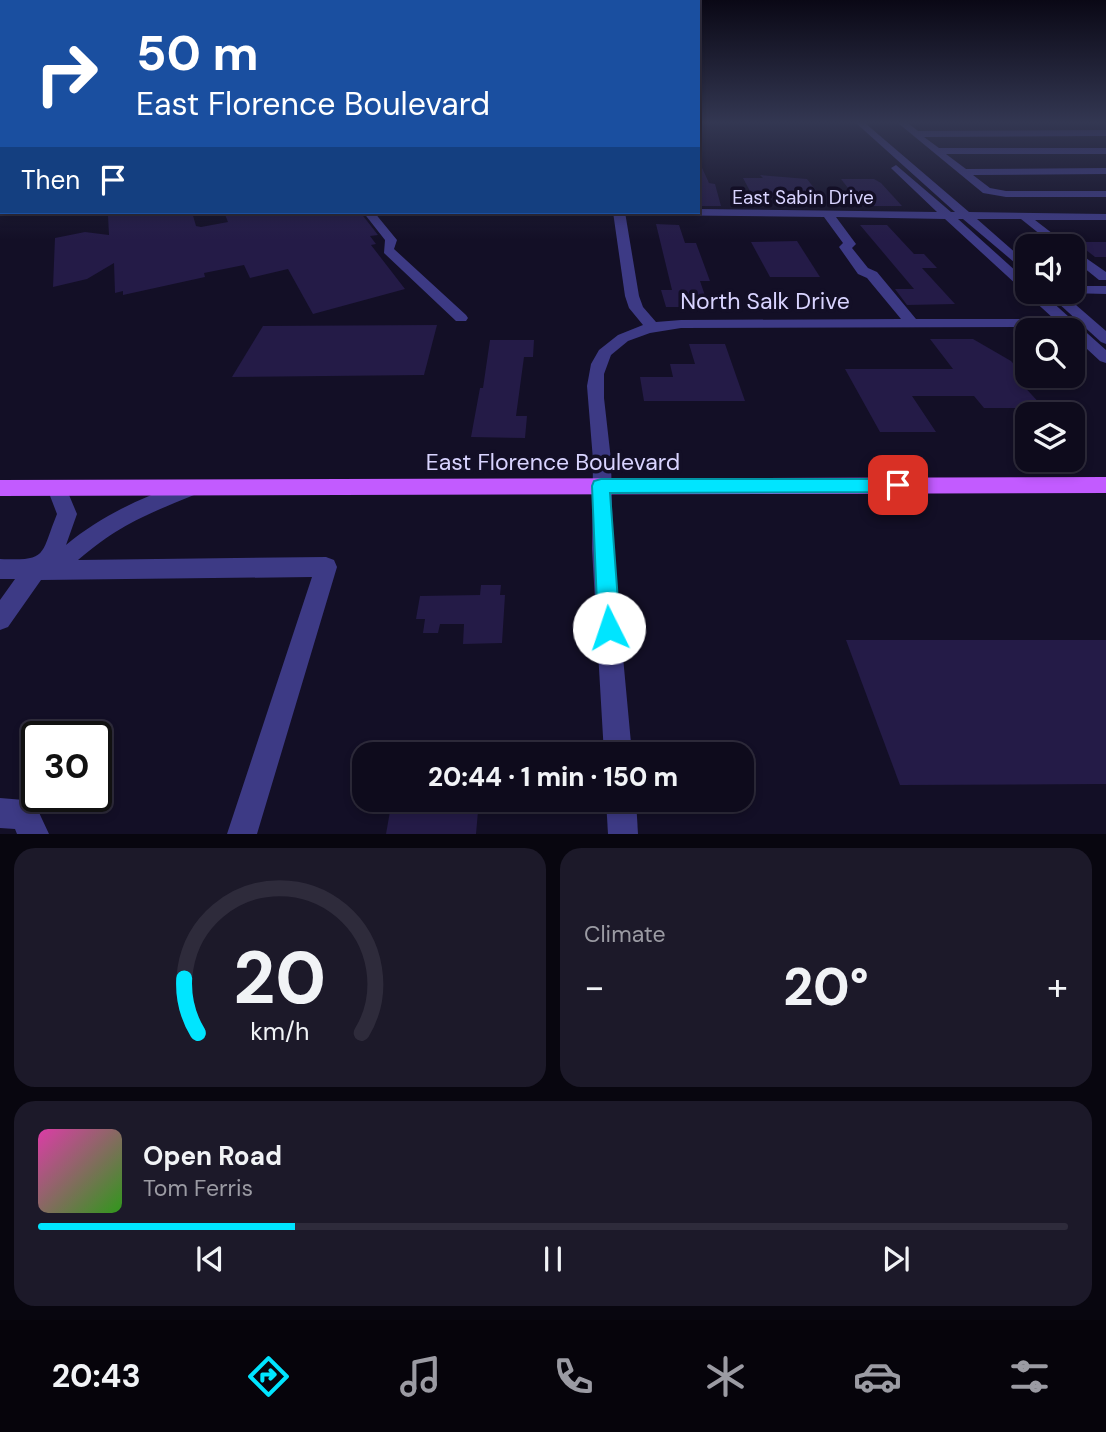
<!DOCTYPE html>
<html lang="en">
<head>
<meta charset="utf-8">
<style>
  :root { --surface:#0e0b1c; --page:#1c1929; --text:#f1f3f6; --muted:#9b9ba3; --line:#2e2b3b; --accent:#00e5ff }
  body { margin:0; font-family:"DM Sans",sans-serif; background:var(--page); color:var(--text); height:100vh; display:flex; flex-direction:column; font-size:26px; white-space:nowrap }
  * { box-sizing:border-box; margin:0 }
  p { font-size:23px; color:var(--muted) }
  .icon { flex:none; width:38px; height:38px; fill:none; stroke:currentColor; stroke-width:2; stroke-linecap:round; stroke-linejoin:round }
  .map { position:relative; height:834px; overflow:hidden }
  .details { display:flex; flex-direction:column; gap:14px; padding:14px; background:#08060f; flex:1 }
  .details>* { flex:none }
  .banner { position:absolute; left:0px; top:0px; width:700px; height:214px; box-shadow:0 4px 10px #0003,0 0 0 2px var(--line); background:#1a4fa0; color:#fff; overflow:hidden }
  .controls { position:absolute; left:1015px; top:234px; display:grid; gap:14px }
  .controls a { display:grid; place-items:center; width:70px; height:70px; border-radius:14px; background:var(--surface); box-shadow:0 4px 10px #0003,0 0 0 2px var(--line); font-size:35px }
  .speed { position:absolute; left:21px; top:721px; display:flex; gap:14px; font-size:35px; font-weight:700; text-align:center }
  .speed>* { display:grid; place-content:center; width:91px; height:91px; border-radius:50%; background:var(--surface); box-shadow:0 4px 10px #0003,0 0 0 2px var(--line); line-height:1 }
  .speed .limit { border:4px solid #111; border-radius:10px; background:#fff; color:#111 }
  .pin { position:absolute; display:grid; place-items:center; width:60px; height:60px; color:#fff; margin:-30px; border-radius:14px; box-shadow:0 4px 10px #0006 }
  .me { position:absolute; width:77px; margin:-38px; rotate:356deg; stroke-linejoin:round; filter:drop-shadow(0 0 5px #0008) }
  .turn { display:flex; align-items:center; gap:24px; height:147px; padding:0 21px; font-size:32px }
  .turn .icon { width:91px; height:91px; stroke-width:2.5 }
  .turn b { display:block; font-size:49px; line-height:60px }
  .then { display:flex; align-items:center; height:66px; padding:0 21px; background:#0003; gap:14px; font-size:26px }
  .big { font-size:52px; font-weight:800; line-height:1.1 }
  .details .card { flex:1; display:flex; flex-direction:column; justify-content:center; gap:10px; min-width:0; padding:0 24px; border-radius:21px; background:var(--page) }
  .details .dial { align-items:center; gap:0 }
  .dial svg { height:182px; overflow:visible; fill:none; stroke:var(--line); stroke-width:7; stroke-linecap:round; text-anchor:middle }
  .dial text { fill:var(--text); stroke:none }
  .song { display:flex; align-items:center; gap:21px }
  .cover { width:84px; height:84px; border-radius:10px; background:linear-gradient(135deg,hsl(320 70% 55%),hsl(110 70% 35%)) }
  .played { height:7px; border-radius:4px; background:linear-gradient(90deg,var(--accent) 25%,var(--line) 25%) }
  .keys { display:flex; justify-content:space-around; direction:ltr }
  .heat { display:flex; justify-content:space-between; align-items:center; font-size:38px; direction:ltr }
  .details .tiles { flex:1; display:grid; gap:14px; grid-template-columns:1fr 1fr }
  .card:last-child { grid-column:span 2 }
  .trip { position:absolute; left:352px; top:742px; width:402px; height:70px; border-radius:21px; background:var(--surface); box-shadow:0 4px 10px #0003,0 0 0 2px var(--line); font-weight:800; line-height:70px; text-align:center }
  .tabs { display:flex; height:112px; justify-content:space-around; align-items:center; background:#06040b; color:var(--muted) }
  .tabs .icon { width:49px; height:49px }
  .tabs .selected { color:var(--accent) }
  .tabs b { font-size:32px; color:var(--text) }
  .map>svg:first-child { display:block }
</style>
</head>
<body>
<div class="map">
<svg width="1106" height="834" viewBox="0 0 1106 834">
  <rect width="100%" height="100%" fill="#130f26"/>
  <!-- building -->
  <g fill="#241b47">
    <path d="M698,159L709,183L715,184L721,206H698Z"/>
    <path d="M760,175L807,179L818,193H751L743,178H763Z"/>
    <path d="M841,179H874L881,183L902,206H862Z"/>
    <path d="M131,212H192L196,226L201,227L228,222L224,212H360L378,235L370,236L376,244L371,245L405,289L313,314L288,269L250,278L244,265L204,273L205,277L123,295V291L115,293L114,263L87,279L53,287L55,238L85,232L109,235L108,216Z"/>
    <path d="M656,224L679,225L685,243H696L710,281H700L709,307H666L661,290H672Z"/>
    <path d="M860,225H887L914,254H924L937,268H922L955,304L907,305L895,289H914Z"/>
    <path d="M797,241L820,277H770L751,242Z"/>
    <path d="M1076,242H1106V257H1095Z"/>
    <path d="M437,325L424,375L232,377L263,326Z"/>
    <path d="M930,339H973L1011,361L1029,381H1019L1044,408H984L974,396H912L936,432H880L845,369H953Z"/>
    <path d="M490,340H534L533,357H524L516,416H527L525,438L471,437L480,388H483Z"/>
    <path d="M689,344H725L745,401H644L640,377H673L670,364H695Z"/>
    <path d="M481,585H501L500,595H505L502,643L463,644L464,624H440L438,633H423L425,619H416L420,596L480,595Z"/>
    <path d="M846,640H1106V784L900,785Z"/>
    <path d="M392,800H479L476,834H386Z"/>
  </g>
  <g fill="none" stroke-linecap="round" stroke-linejoin="round">
    <!-- minor -->
    <g fill="#3d3a85" fill-rule="evenodd">
      <path d="M856,123H865L969,212L1106,214V220H1035L1070,247H1056L1021,219H977L1027,263V273L963,219H958L1027,281V292H1041L1106,350V363L1100,361L1073,336V331L1064,327L681,328L650,333L628,341L611,355L604,374V398L611,460L613,549L632,754H604L592,549L593,460L587,386L591,364L599,350L618,335L643,325L629,308L625,296L613,212H625L639,296L643,307L656,322L681,320L901,319L867,278L858,274L839,247L843,243L824,217L641,215L635,212H698V209L937,212L893,170L891,168L896,165L951,212H955ZM836,217L945,219L1054,319H916L877,272L868,268L852,248L856,244Z"/>
      <path d="M898,123H908L918,131L1106,130V136L924,137L939,148H1106V154H946L966,169L1106,168V174L973,175L990,188L1006,191H1106V197H1006L983,193Z"/>
      <rect x="0" y="132" width="2" height="6"/>
      <path d="M0,203H2L0,210Z"/>
      <path d="M363,212H374L397,240L394,249L466,315L468,318L466,321H456L384,253L385,240Z"/>
      <path d="M1073,249L1106,272V280H1099L1073,259Z"/>
      <path d="M1073,286H1106V294L1068,293L1073,292Z"/>
      <path d="M1046,292H1061L1106,331V344L1101,342Z"/>
      <path d="M57,480L64,483L77,514L66,545C102,515 142,497 187,482L194,485L197,490L194,495C145,515 119,525 78,560L326,557L334,560L337,567L257,834H227L312,577L41,580L8,627L0,630V600L15,579H0V559C48,561 40,556 57,514L47,488L50,483Z"/>
      <path d="M0,798L24,800L35,804L49,834H17L15,829L0,828Z"/>
      <path d="M606,800H636L638,834H608Z"/>
    </g>
    <!-- major -->
    <path fill="#c25bff" fill-rule="evenodd" d="M1106,477V493L0,496V480Z"/>
  </g>
  <!-- sky -->
  <linearGradient id="sky" x2="0" y2="1"><stop stop-color="#0a0815"/><stop offset="0.51" stop-color="#333752"/><stop offset="1" stop-color="#333752" stop-opacity="0"/></linearGradient>
  <rect width="1106" height="240" fill="url(#sky)"/>
  <!-- route -->
  <path fill="#00e5ff" stroke="#0095a6" stroke-width="2" d="M601,479H898L904,481L907,485L904,490L898,492L610,493L620,628L617,636L609,639L602,636L598,628L592,486L594,481Z"/>
  <g text-anchor="middle" dominant-baseline="central" stroke-width="7" stroke-linejoin="round" paint-order="stroke">
    <!-- far-street labels -->
    <g font-size="19" fill="#d9d4ff" stroke="#130f26">
      <text x="803" y="197">East Sabin Drive</text>
    </g>
    <!-- street labels -->
    <g font-size="23" fill="#d9d4ff" stroke="#130f26">
      <text x="765" y="301">North Salk Drive</text>
      <text x="553" y="462">East Florence Boulevard</text>
    </g>
  </g>
</svg>
<div class="controls">
<a><svg class="icon" aria-label="sound" viewBox="0 0 24 24"><path d="M4 9h4l5-4v14l-5-4H4zM17 9q2 3 0 6"/></svg></a>
<a><svg class="icon" aria-label="search" viewBox="0 0 24 24"><circle cx="10" cy="10" r="6"/><path d="M15 15l6 6"/></svg></a>
<a><svg class="icon" aria-label="layers" viewBox="0 0 24 24"><path d="M12 4l9 5-9 5-9-5zM3 14l9 5 9-5"/></svg></a>
</div>
<div class="speed"><div class="limit">30</div></div>
<div class="pin" style="left:898px;top:485px;background:#d93025"><svg class="icon" aria-label="arrive" viewBox="0 0 24 24"><path d="M6 21V4h12l-3 4 3 4H6"/></svg></div>
<svg class="me" style="left:609px;top:628px" viewBox="-20 -20 40 40"><circle r="19" fill="#fff"/><path d="M0-13L10 11 0 6-10 11z" fill="#00e5ff"/></svg>
<div class="trip">20:44 · 1 min · 150 m</div>
<div class="banner">
<div class="turn"><svg class="icon" aria-label="right" viewBox="0 0 24 24"><path d="M7 20v-9h11M14 6l5 5-5 5"/></svg><div><b>50 m</b>East Florence Boulevard</div></div>
<div class="then">Then<svg class="icon" aria-label="arrive" viewBox="0 0 24 24"><path d="M6 21V4h12l-3 4 3 4H6"/></svg></div>
</div>
</div>
<section class="details">
<div class="tiles">
<div class="card dial"><svg viewBox="0 0 100 80">
<path d="M14 69A42 42 0 1 1 86 69"/>
<path d="M14 69A42 42 0 0 1 8 45" stroke="#00e5ff"/>
<text x="50" y="56" font-size="32" font-weight="700">20</text>
<text x="50" y="72" font-size="11">km/h</text>
</svg></div>
<div class="card"><p>Climate</p>
<div class="heat"><a>−</a><b class="big">20°</b><a>+</a></div>
</div>
<div class="card">
<div class="song"><i class="cover"></i><div><b>Open Road</b><p>Tom Ferris</p></div></div>
<div class="played"></div>
<div class="keys"><svg class="icon" aria-label="previous" viewBox="0 0 24 24"><path d="M18 5L8 12l10 7zM5 5v14"/></svg><svg class="icon" aria-label="pause" viewBox="0 0 24 24"><path d="M8 5v14M16 5v14"/></svg><svg class="icon" aria-label="next" viewBox="0 0 24 24"><path d="M6 5l10 7-10 7zM19 5v14"/></svg></div>
</div>
</div>
</section>
<nav class="tabs">
<b>20:43</b>
<svg class="icon selected" aria-label="directions" viewBox="0 0 24 24"><path d="M12 3l9 9-9 9-9-9zM9 14v-3h6M13 9l2 2-2 2"/></svg>
<svg class="icon" aria-label="music" viewBox="0 0 24 24"><path d="M9 18V5l10-2v13"/><circle cx="6" cy="18" r="3"/><circle cx="16" cy="16" r="3"/></svg>
<svg class="icon" aria-label="phone" viewBox="0 0 24 24"><path d="M5 4h4l2 5-3 2q2 4 5 5l2-3 5 2v4C11 20 4 13 5 4z"/></svg>
<svg class="icon" aria-label="climate" viewBox="0 0 24 24"><path d="M12 3v18M4 7l16 10M4 17L20 7"/></svg>
<svg class="icon" aria-label="car" viewBox="0 0 24 24"><path d="M5 17H2v-5l4-1 3-4h7l3 4 3 1v5h-3M9 17h6M6 11h13"/><circle cx="7" cy="17" r="2"/><circle cx="17" cy="17" r="2"/></svg>
<svg class="icon" aria-label="filters" viewBox="0 0 24 24"><path d="M4 7h16M4 17h16"/><circle cx="9" cy="7" r="2"/><circle cx="15" cy="17" r="2"/></svg>
</nav>
</body>
</html>
